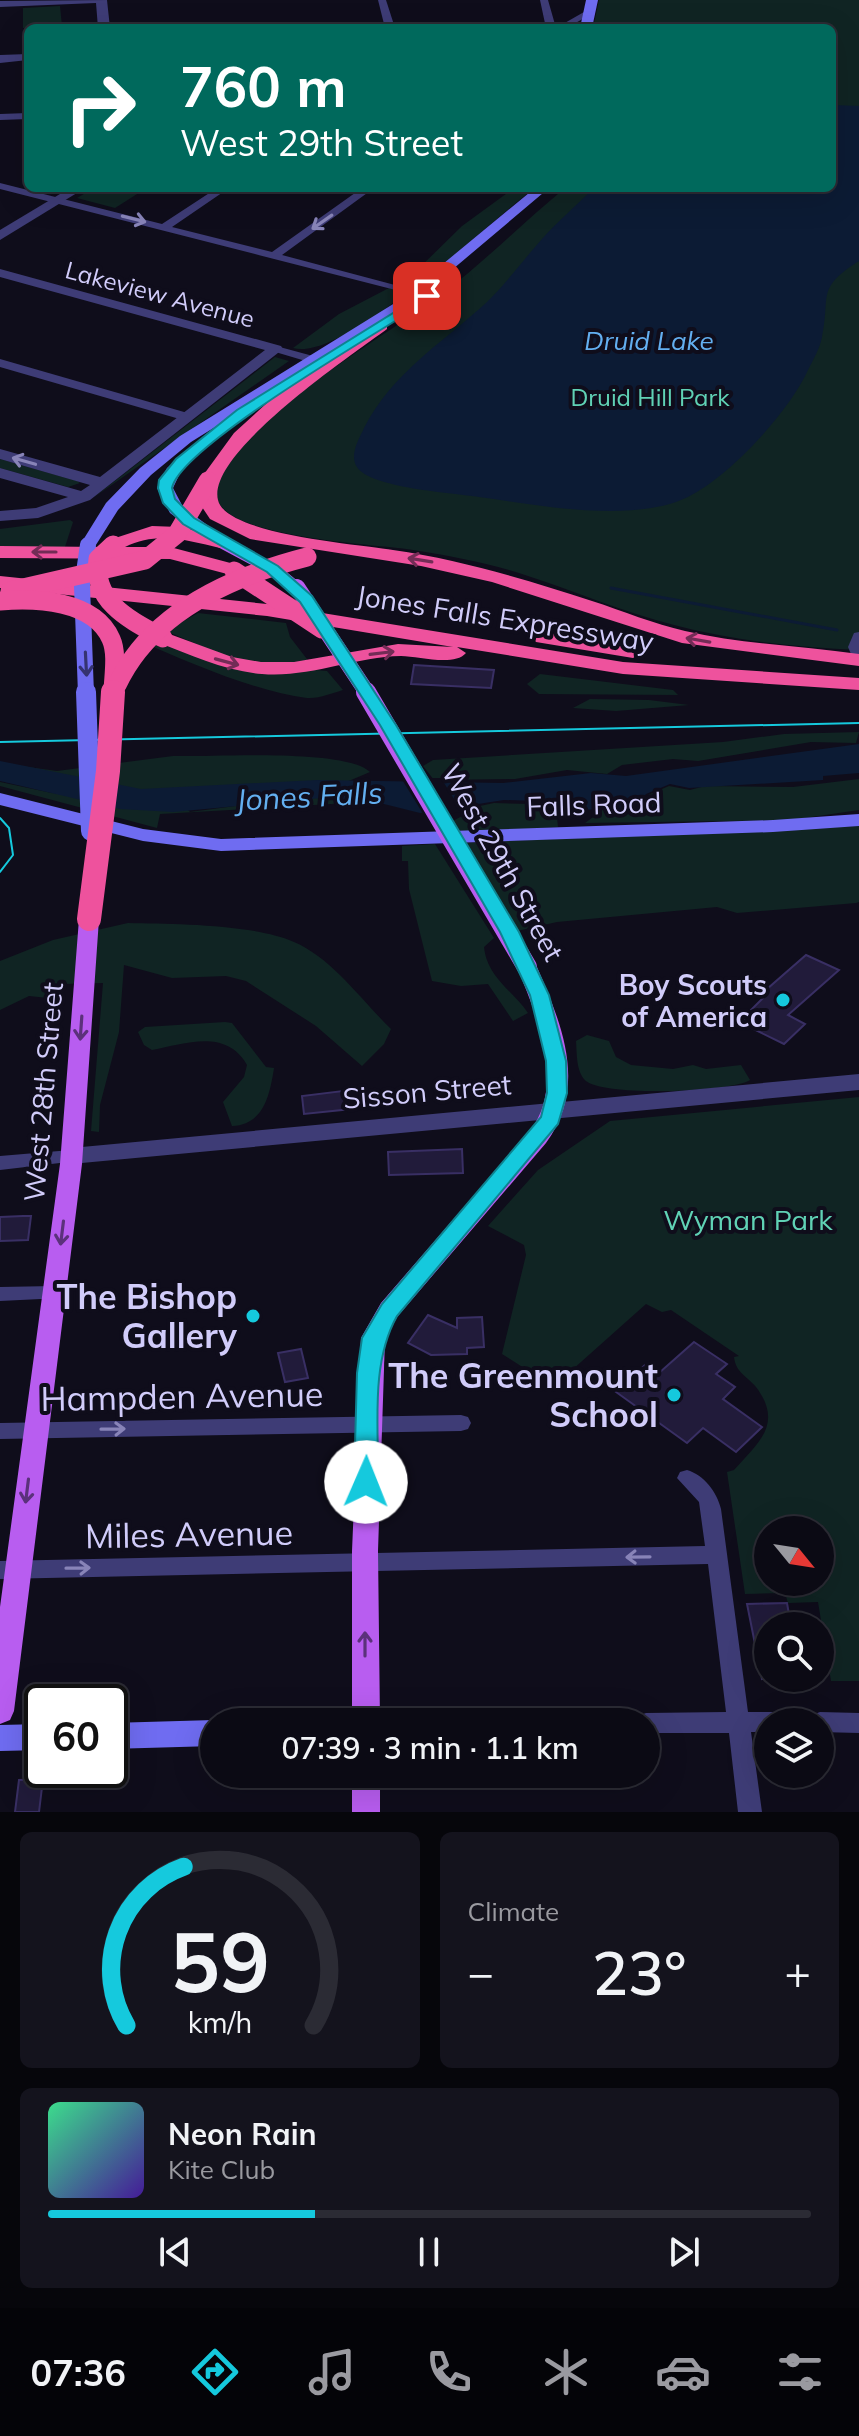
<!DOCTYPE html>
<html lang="en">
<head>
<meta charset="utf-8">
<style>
  :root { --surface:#0b0a14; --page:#14131d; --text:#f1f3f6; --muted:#9a9aa0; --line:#2b2b34; --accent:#15c9dd }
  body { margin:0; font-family:Mulish,sans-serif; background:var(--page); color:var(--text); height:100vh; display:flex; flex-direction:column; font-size:30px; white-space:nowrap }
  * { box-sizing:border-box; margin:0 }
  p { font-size:26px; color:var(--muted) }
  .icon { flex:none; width:44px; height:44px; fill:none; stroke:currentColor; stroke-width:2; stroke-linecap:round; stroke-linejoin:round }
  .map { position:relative; height:1812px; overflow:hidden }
  .sheet { display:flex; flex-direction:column; gap:20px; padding:20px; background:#06060b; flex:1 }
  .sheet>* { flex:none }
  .banner { position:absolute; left:24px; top:24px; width:812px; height:168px; border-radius:12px; box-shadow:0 8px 32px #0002,0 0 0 2px var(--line); background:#00695c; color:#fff; overflow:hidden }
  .needle { width:52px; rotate:120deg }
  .fabs { position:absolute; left:754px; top:1516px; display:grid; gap:16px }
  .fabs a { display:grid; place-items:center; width:80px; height:80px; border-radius:50%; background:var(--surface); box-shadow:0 8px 32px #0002,0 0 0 2px var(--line); font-size:40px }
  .speed { position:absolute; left:24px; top:1684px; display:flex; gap:16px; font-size:40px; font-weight:700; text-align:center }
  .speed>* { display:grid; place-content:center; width:104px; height:104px; border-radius:50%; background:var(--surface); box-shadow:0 8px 32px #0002,0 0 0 2px var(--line); line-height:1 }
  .speed .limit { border:4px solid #111; border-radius:12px; background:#fff; color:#111 }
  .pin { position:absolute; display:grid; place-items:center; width:68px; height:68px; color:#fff; margin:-34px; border-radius:16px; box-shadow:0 4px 12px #0006 }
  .me { position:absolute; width:88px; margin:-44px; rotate:1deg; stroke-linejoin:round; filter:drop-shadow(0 0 6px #0008) }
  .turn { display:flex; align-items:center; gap:28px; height:168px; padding:0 24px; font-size:36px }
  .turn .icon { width:104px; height:104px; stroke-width:2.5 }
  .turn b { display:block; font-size:56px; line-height:68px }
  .big { font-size:60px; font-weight:600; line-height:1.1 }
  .sheet .widget { flex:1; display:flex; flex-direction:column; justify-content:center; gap:12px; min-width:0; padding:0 28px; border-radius:12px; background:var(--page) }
  .sheet .dial { align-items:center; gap:0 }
  .dial svg { height:208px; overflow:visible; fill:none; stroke:var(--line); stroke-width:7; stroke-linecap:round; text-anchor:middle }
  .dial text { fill:var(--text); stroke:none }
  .song { display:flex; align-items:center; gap:24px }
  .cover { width:96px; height:96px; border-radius:12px; background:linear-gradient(135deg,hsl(150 70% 55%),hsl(260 70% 35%)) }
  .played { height:8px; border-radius:4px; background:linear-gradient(90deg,var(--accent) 35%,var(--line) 35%) }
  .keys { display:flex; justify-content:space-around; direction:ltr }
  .heat { display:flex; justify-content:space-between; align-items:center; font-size:44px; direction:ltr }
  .sheet .tiles { flex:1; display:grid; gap:20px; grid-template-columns:1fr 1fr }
  .widget:last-child { grid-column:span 2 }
  .trip { position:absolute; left:200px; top:1708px; width:460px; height:80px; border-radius:40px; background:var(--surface); box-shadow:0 8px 32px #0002,0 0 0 2px var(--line); font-weight:600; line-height:80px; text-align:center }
  .tabs { display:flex; height:128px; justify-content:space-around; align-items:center; background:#040408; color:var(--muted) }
  .tabs .icon { width:56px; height:56px }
  .tabs .on { color:var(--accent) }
  .tabs b { font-size:36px; color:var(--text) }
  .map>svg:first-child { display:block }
</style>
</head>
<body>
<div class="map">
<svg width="859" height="1812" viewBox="0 0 859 1812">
  <rect width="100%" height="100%" fill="#0f0d1b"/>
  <!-- green -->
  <g fill="#102423" fill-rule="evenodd">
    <path d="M599,0H859V650C797,647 734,641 674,625C623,612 575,591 525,575C489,563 451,556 413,550C378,544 220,538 217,496C212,433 400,328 446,291C487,259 525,221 565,188H832V28H593Z"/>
    <path d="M60,6L62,26L23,28V8Z"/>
    <path d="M94,188H140L145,189L115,208L77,198Z"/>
    <path d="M514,188H535C490,220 344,363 293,348L339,314L410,277L462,226Z"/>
    <path d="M275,357L289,361L93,498Z"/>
    <path d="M0,459L77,481L80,483L68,487L0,468Z"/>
    <path d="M70,520L73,522L65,547L0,548V529Z"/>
    <path d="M198,613L286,623L290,637L310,663L274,665L227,657L166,631Z"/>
    <path d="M143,635L213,662L327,671L343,690C332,693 319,699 307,698C254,691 187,662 138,640Z"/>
    <path d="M540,674L673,690L678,695L539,694L527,684Z"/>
    <path d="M590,699L649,700L689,705L616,711L573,708Z"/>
    <path d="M859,732L856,743L811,742L698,761L673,759L622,765L607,774L567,770L515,779L434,780L423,766L433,760L723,742L784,734Z"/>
    <path d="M173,756C212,757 345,748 370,772L344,783L171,798L0,763L57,771Z"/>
    <path d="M859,779V810L791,820L585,823L604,809L633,811L649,799L648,795L669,786L690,790L705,786L793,787Z"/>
    <path d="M0,782L52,793L184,806L190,812L310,796L348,803L160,814L157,828L0,786Z"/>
    <path d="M494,803L530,804L557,818L558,827L455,833L453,821L480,806Z"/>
    <path d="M859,826V902L856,903L737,913L717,907L557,922L517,931L462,843Z"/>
    <path d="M435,844L494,938L484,947C487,977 513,991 528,1013L513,1021L488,984L461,986L432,981L409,889L408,861H402V846Z"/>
    <path d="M128,923C174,924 253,924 294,942C332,958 362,1001 391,1029L384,1044L362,1066L316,1026L246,981L226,976L172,978L124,965L119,1032L100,1105L99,1132L91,1131L103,983L63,984L48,998L29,996L0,1010V961L53,940Z"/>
    <path d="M225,1022L232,1023L266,1067L274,1068C270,1094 264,1125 232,1126L223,1102L244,1077L247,1065C226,1028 185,1044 152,1050L144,1045L138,1032L145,1027Z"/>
    <path d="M587,1035L609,1041L616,1057L631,1065L673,1069L693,1065L706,1069L741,1065L750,1080C732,1092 605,1097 586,1081C576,1072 577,1054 576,1041Z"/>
    <path d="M859,1097V1681H831L818,1602L788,1603L785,1593L745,1594L727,1472L734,1470C758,1443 784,1424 756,1387C746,1375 736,1373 734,1357L739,1356L671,1310L662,1312L646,1304L572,1370L594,1388L583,1391L568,1386L560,1391L502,1354L526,1255L524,1245L488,1226L538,1170L610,1121ZM768,1530H820V1582H768Z"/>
  </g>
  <!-- water -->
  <g fill="#0c1b34">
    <path d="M832,105L859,106V261C815,289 831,295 822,337C820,348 813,360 808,370C789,412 730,476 688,497C632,524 539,505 479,497C454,493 370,488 357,467C349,455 359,439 364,428C393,372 441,344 486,303C506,284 523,260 542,239C558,221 577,205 594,188H832Z"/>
    <path d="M859,744V773L823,776V780L689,788L670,784L646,794L631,809L552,810L539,801L504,800L420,813L376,802L321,798L173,812L120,809L0,781V761L141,789L317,780L503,783L591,773L626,776Z"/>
  </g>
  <!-- pier -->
  <path fill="#0f0d1b" d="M401,778H441L462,812L425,817Z"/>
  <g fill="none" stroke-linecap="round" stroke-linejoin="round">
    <!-- stream -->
    <path stroke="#0c1b34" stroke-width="3" d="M611,588L837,630"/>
  </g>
  <!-- building -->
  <g fill="#211b3a" stroke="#392f64" stroke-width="2">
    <path d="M414,665L494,670L491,688L411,684Z"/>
    <path d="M806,955L839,970L788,1015L805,1024L784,1044L739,1022L763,998L759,996Z"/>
    <path d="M359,1089L361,1108L304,1114L302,1096Z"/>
    <path d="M462,1149L463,1173L389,1175L388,1152Z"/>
    <path d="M23,1216H31L28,1240L0,1241V1217Z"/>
    <path d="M428,1315L457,1328V1318L482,1317L484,1347L467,1348V1354L431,1355L408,1343Z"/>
    <path d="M694,1342L727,1364L716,1374L735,1387L723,1399L762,1427L736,1452L703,1428L687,1443L616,1392L646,1364L659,1373Z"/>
    <path d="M301,1349L308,1378L285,1382L278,1353Z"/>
    <path d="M787,1603L791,1626H768V1678L762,1679L747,1604Z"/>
    <path d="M43,1779L39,1812H15L19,1780Z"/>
  </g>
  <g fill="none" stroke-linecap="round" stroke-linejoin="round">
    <!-- minor -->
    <g fill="#3e3c76" fill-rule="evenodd">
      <path d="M378,0H386L395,28H385Z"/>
      <path d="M540,0H548L556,28L584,12L591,14L567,28H546Z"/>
      <path d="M28,113V119L0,120V114Z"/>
      <path d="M0,183L162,224L217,188H229L172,227L272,252L362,188H374L282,255L425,293L419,296L0,189Z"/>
      <path d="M276,346L313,356L315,358L309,362L272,351V347Z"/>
      <path d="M0,359L191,414L193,417L191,420H183L0,367Z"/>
      <path d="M859,632V662L854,661L848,647L854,633Z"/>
      <path d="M71,1150L77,1151L80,1156L77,1161L0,1170V1156Z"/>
      <path d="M54,1286L61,1288L64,1293L61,1298L0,1301V1287Z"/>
      <path d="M461,1415L468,1417L471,1423L468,1429L461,1431L0,1439V1423Z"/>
      <path d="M687,1470C704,1475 717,1492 721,1509L748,1712H793L801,1715L804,1722H768V1732H751L762,1812H738L729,1733H646V1722H635L638,1716L646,1713L726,1712L708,1564L0,1579V1561L705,1546L699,1502L677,1478L680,1472Z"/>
      <path d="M820,1712L859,1713V1733L820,1732V1722H809L812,1715Z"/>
    </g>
    <!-- tertiary -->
    <g fill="#3e3c76" fill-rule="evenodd">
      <path d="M107,0L110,28H98L96,3L0,7V1Z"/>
      <path d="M28,54V60L0,63V55Z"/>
      <path d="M70,188H85L0,240V230Z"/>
      <path d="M0,269L281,346L283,349L90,500L38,518L0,521V511L36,508L68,497L0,478V468L81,491L90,485L0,459V449L100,477L265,350L0,277Z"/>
      <path d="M859,1074V1090L71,1164L63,1162L60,1156L63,1150L71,1148Z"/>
    </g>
    <!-- secondary -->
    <g fill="#6f6cf1" fill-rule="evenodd">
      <path d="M586,0H598L592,28H580Z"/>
      <path d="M535,188H549L408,307L191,442L151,475L118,510L94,548H82L80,545L106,503L140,468L180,436L398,301Z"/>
      <path d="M197,443L205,448L180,473L173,488L183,507L226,539V545H214L170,513L157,488L167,468Z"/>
      <path d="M0,793L143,829L221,839L773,820L859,814V826L773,832L221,851L143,841L0,805Z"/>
      <path d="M214,1720L219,1722H214V1746L110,1749V1723Z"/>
      <path d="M42,1724V1750L0,1751V1725Z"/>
    </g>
    <!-- primary -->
    <g fill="#b85df0" fill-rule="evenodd">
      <path d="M220,537L278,565L305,587L303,591H291L266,573L214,545L212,542Z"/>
      <path d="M89,912L99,919L82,1164L14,1711L10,1720L0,1724V1607L60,1164L79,919Z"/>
      <path d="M527,960L537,967C562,1025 588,1086 546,1143L397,1317L385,1339L378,1551L380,1722H352V1551L361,1338L381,1303L530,1131C566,1084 537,1016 517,967Z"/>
      <rect x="352" y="1774" width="28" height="38"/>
    </g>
    <!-- motorway -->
    <g fill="#ee529d" fill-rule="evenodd">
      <path d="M381,320L387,321V329C352,355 206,453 218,500C226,535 360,544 393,550C462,560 527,580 592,601C623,611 654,624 685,631C741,644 802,646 859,654V666L682,643L492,582L421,566L250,539L210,519L198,501L199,481L234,433L279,392Z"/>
      <path d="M152,526L179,527L227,538L230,542L220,548C188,540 156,531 125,547H170L238,565L241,569L231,575L170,559L0,558V546L104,547L106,541Z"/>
      <path d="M0,576L267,604L623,662L859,678V690L623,674L457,647L466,653C454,667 418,656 401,656C354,657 309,678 262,674C225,671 191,655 157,642L154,638L164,632L232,657L261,662H294L398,644L453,647L267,616L0,588Z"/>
      <path d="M543,632L633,646L644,652L633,658L536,642L533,638L536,634Z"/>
    </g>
    <!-- tram -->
    <g stroke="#15c9dd" stroke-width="2">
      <path d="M0,742L859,723"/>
      <path d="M0,818L9,828L13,855L0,872"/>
    </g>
    <!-- secondary-bridge-far1 -->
    <path stroke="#6f6cf1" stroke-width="16" d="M86,694L82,586L88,545"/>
    <!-- secondary-bridge -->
    <path stroke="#6f6cf1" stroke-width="20" d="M86,692L91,831"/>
    <!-- primary-bridge-far1 -->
    <path stroke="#b85df0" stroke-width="16" d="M297,587L368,694"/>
    <!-- primary-bridge -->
    <path stroke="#b85df0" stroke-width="20" d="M366,692L527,967"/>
    <!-- motorway-bridge-far1 -->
    <g stroke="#ee529d" stroke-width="19">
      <path d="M113,545L98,559C92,602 130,620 163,638"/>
      <path d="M234,571L322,629"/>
      <path d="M10,591L145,560L177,534L208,481"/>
      <path d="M0,601C36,598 94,600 111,639C118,654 113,678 113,694"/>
      <path d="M117,685C151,612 233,576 307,557"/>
    </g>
    <!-- motorway-bridge -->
    <path stroke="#ee529d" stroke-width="24" d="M89,919L108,771L113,692"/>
  </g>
  <!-- one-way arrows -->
  <defs><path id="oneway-shaft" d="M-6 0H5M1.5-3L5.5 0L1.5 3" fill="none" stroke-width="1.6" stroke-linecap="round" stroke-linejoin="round" transform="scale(2)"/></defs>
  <g stroke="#8884b8">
    <use href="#oneway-shaft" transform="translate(134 219) rotate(14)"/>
    <use href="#oneway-shaft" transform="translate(322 222) rotate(145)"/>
    <use href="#oneway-shaft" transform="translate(24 461) rotate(-164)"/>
    <use href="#oneway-shaft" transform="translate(113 1429) rotate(-1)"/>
    <use href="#oneway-shaft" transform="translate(638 1557) rotate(179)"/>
    <use href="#oneway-shaft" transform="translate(78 1568) rotate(-1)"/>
  </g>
  <g stroke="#732c56">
    <use href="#oneway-shaft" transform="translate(44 552) rotate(180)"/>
    <use href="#oneway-shaft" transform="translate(420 560) rotate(-171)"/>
    <use href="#oneway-shaft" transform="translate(698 640) rotate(-170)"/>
    <use href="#oneway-shaft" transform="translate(382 653) rotate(-7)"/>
    <use href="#oneway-shaft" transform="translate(227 662) rotate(15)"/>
  </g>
  <use stroke="#353371" href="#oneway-shaft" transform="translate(86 664) rotate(87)"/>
  <g stroke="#5b317b">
    <use href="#oneway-shaft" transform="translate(81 1028) rotate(94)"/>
    <use href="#oneway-shaft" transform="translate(62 1233) rotate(97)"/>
    <use href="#oneway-shaft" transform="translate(27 1491) rotate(97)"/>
    <use href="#oneway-shaft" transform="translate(365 1644) rotate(-90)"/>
  </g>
  <!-- route -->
  <path fill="#15c9dd" stroke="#0e8390" stroke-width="2" d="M427,292L433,296L431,299C387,327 180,446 172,488L175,499L194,518L278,566L312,596L396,725L519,932L549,995L566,1061L567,1093L558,1124L397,1316C370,1364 379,1428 378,1482L374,1489L366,1491L358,1489L354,1482L357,1373L362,1338L382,1304L541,1117L547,1093L546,1061L530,995L500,932L380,725L300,602L267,572L183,524L163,503L158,488L159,480L176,459L237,410Z"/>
  <!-- markers -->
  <g fill="#15c9dd" stroke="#0f0d1b" stroke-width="3">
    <circle cx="783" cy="1000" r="8"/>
    <circle cx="253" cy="1316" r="8"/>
    <circle cx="674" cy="1395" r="8"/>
  </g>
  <g text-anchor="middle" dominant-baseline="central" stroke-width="8" stroke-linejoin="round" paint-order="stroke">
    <!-- far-street labels -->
    <g font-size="24" fill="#d1ccfa" stroke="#0f0d1b">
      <text transform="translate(160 294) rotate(15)">Lakeview Avenue</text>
    </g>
    <!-- far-park labels -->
    <g font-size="24" fill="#60d2b5" stroke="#0f0d1b">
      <text x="650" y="397">Druid Hill Park</text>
    </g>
    <!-- far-water labels -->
    <g font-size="26" font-style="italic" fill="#63aff0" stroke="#0f0d1b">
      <text x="649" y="340">Druid Lake</text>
    </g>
    <!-- street labels -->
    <g font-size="28" fill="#d1ccfa" stroke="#0f0d1b">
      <text transform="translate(505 618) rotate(9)">Jones Falls Expressway</text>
      <text transform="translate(594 804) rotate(-2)">Falls Road</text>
      <text transform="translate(503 862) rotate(61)">West 29th Street</text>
      <text transform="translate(427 1091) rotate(-5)">Sisson Street</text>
      <text transform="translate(43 1092) rotate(-85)">West 28th Street</text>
    </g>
    <!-- poi labels -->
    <g font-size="28" font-weight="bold" fill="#d1ccfa" stroke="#0f0d1b" text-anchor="end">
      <text x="767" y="984">Boy Scouts<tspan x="767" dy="32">of America</tspan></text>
    </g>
    <!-- park labels -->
    <g font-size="28" fill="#60d2b5" stroke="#0f0d1b">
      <text x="748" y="1219">Wyman Park</text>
    </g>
    <!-- water labels -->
    <g font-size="30" font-style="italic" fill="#63aff0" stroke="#0f0d1b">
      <text transform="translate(309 796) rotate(-3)">Jones Falls</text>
    </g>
    <!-- near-poi labels -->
    <g font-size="34" font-weight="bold" fill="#d1ccfa" stroke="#0f0d1b" text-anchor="end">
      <text x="237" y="1296">The Bishop<tspan x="237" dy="39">Gallery</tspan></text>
      <text x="658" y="1375">The Greenmount<tspan x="658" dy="39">School</tspan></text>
    </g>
    <!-- near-street labels -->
    <g font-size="34" fill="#d1ccfa" stroke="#0f0d1b">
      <text transform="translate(182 1396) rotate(-1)">Hampden Avenue</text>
      <text transform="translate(189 1534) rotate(-1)">Miles Avenue</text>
    </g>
  </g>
</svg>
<div class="fabs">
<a><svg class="needle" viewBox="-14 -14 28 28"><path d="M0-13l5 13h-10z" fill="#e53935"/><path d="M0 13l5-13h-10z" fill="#9a9aa0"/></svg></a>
<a><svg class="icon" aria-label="search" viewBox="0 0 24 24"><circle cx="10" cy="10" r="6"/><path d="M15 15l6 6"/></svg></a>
<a><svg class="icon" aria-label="layers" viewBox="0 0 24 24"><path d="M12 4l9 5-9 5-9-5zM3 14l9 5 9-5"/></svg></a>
</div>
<div class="speed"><div class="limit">60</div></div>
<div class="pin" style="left:427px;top:296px;background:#d93025"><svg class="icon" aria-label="arrive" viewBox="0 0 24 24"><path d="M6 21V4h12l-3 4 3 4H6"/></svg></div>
<svg class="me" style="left:366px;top:1482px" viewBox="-20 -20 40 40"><circle r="19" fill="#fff"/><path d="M0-13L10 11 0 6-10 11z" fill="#15c9dd"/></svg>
<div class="trip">07:39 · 3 min · 1.1 km</div>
<div class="banner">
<div class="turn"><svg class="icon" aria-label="right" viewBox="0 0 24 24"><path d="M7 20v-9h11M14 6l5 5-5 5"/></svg><div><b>760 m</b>West 29th Street</div></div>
</div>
</div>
<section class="sheet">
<div class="tiles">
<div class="widget dial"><svg viewBox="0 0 100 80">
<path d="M14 69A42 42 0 1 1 86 69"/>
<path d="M14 69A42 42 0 0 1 36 8" stroke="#15c9dd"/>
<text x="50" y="56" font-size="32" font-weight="700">59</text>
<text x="50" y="72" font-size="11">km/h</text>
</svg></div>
<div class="widget"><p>Climate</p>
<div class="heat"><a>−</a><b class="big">23°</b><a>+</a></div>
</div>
<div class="widget">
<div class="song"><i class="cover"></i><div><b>Neon Rain</b><p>Kite Club</p></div></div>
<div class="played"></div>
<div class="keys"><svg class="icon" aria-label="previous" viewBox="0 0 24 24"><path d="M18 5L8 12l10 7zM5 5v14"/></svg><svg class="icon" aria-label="pause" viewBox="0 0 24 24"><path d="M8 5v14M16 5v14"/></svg><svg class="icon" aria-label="next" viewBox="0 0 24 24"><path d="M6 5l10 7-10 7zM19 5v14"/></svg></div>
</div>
</div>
</section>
<nav class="tabs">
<b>07:36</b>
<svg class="icon on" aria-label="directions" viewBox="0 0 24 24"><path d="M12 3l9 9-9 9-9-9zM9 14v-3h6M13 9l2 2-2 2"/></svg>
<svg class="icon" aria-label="music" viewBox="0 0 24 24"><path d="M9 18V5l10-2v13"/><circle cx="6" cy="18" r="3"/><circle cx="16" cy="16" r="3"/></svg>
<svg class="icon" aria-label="phone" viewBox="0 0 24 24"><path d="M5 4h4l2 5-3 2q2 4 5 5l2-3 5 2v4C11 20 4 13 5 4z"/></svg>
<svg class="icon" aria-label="climate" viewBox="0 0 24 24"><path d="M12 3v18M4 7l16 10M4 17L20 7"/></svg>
<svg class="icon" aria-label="car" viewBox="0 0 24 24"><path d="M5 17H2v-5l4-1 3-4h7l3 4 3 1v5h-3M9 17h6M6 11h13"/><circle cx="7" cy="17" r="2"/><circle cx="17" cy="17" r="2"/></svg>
<svg class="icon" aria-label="filters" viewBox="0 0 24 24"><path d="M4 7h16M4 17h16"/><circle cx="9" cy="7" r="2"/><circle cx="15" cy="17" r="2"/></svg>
</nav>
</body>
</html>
